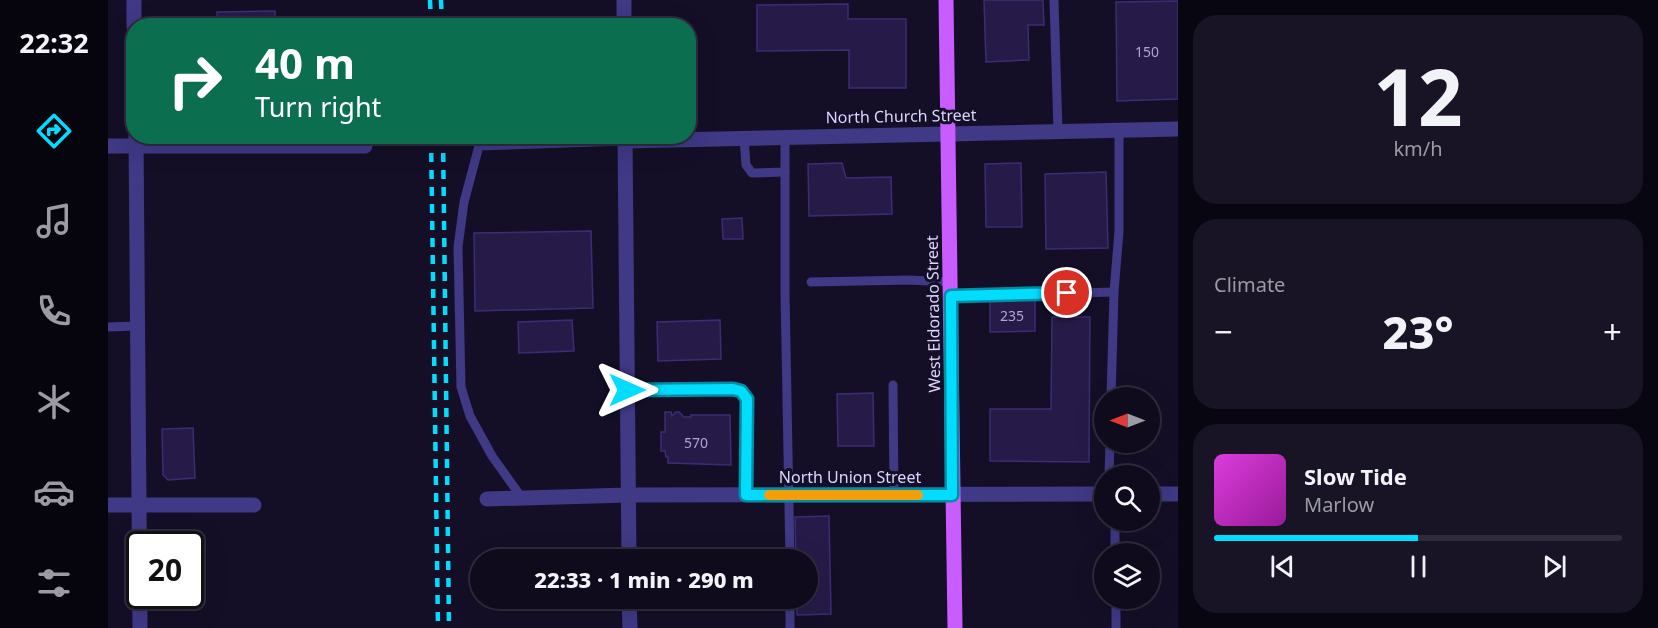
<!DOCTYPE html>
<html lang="en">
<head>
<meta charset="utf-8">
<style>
  :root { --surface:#0f0b1d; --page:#181426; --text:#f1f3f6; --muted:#9b9ba4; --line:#2f2b3b; --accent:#01dcff }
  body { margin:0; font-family:"Noto Sans",sans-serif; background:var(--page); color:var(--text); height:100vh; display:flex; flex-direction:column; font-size:22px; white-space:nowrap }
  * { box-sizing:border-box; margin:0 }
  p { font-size:20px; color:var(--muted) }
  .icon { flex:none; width:33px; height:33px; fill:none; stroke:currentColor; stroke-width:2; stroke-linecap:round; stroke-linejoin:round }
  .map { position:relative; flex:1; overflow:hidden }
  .details { display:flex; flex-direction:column; gap:15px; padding:15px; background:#080610; width:480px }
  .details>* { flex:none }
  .top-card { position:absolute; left:18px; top:18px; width:570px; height:126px; border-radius:24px; box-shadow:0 6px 24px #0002,0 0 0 2px var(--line); background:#0b6e4f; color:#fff; overflow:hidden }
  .needle { width:39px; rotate:270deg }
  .fabs { position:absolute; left:986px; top:387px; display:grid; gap:12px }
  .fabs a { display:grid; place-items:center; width:66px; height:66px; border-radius:50%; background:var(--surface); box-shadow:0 6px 24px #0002,0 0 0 2px var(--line); font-size:30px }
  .speed { position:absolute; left:18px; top:531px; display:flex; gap:12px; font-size:30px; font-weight:700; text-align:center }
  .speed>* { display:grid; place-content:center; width:78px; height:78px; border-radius:50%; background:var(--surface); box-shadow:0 6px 24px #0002,0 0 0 2px var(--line); line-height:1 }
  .speed .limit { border:3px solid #111; border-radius:9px; background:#fff; color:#111 }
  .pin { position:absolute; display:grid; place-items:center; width:51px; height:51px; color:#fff; margin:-26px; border:3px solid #fff; border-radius:50%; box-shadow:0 2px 6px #0007 }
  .me { position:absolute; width:66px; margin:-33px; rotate:90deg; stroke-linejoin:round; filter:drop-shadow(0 0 4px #0008) }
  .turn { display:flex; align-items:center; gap:21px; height:126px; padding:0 30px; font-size:27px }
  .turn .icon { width:78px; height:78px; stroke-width:2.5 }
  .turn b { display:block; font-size:42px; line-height:51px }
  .big { font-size:45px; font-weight:800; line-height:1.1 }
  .details .card { flex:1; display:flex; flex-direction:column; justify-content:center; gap:9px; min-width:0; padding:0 21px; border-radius:24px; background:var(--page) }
  .details .dial { align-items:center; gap:0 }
  .dial b { font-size:78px; line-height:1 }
  .song { display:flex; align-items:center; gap:18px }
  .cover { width:72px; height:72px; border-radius:9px; background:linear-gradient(135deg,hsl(300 70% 55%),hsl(300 70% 35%)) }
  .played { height:6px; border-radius:3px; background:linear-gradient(90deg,var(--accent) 50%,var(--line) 50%) }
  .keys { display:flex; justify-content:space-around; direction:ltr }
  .heat { display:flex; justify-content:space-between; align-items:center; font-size:33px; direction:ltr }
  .trip { position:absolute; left:362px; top:549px; width:348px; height:60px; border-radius:30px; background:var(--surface); box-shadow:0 6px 24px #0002,0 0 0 2px var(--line); font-weight:800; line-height:60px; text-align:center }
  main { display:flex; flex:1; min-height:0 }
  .menu { display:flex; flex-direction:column; width:108px; justify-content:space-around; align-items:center; background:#06040c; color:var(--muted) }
  .menu .icon { width:42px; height:42px }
  .menu .selected { color:var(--accent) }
  .menu b { font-size:27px; color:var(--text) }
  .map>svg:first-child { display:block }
</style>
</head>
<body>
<main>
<nav class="menu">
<b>22:32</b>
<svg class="icon selected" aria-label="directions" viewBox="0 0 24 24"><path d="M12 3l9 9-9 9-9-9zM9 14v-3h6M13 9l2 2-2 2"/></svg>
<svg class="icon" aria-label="music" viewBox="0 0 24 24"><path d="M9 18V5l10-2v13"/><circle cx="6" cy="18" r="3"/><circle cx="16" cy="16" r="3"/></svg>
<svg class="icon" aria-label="phone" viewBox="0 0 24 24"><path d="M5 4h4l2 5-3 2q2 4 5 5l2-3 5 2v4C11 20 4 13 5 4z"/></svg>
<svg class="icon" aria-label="climate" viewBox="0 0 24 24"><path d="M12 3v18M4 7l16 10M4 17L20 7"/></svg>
<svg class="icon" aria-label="car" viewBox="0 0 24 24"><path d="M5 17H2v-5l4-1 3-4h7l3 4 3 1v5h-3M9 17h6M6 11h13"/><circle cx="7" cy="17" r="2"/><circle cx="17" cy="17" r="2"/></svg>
<svg class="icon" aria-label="filters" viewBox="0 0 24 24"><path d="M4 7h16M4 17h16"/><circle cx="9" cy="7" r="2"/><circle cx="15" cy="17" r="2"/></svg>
</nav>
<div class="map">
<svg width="1070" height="628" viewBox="0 0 1070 628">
  <rect width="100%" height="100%" fill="#140f27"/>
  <!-- building -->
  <g fill="#261b48" stroke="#3d2c74" stroke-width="1.5">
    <path d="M876,0H935L936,25H920L921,60L878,62Z"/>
    <path d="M1070,1V99L1009,101L1008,2Z"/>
    <path d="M740,4V19H798V88H741V50L649,51V5Z"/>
    <path d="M167,11V26H109V12Z"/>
    <path d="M734,163L738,178L783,177L784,214L701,216L700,164Z"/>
    <path d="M913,163L914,227H878L877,164Z"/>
    <path d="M998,172L1000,248L938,249L937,174Z"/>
    <path d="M634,218L635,239H615L614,219Z"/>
    <path d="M483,231L485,308L367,311L366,233Z"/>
    <path d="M882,298H927V331L882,332Z"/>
    <path d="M944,317H982L981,462L882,461V409H943Z"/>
    <path d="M464,320L466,351L411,353L410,322Z"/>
    <path d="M612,320L613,359L550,361L549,322Z"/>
    <path d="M765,393L766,446H730L729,394Z"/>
    <path d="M557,412H563L564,416L568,412H571L576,417H583V415H622L623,465L560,463V457H558L557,451H553V432H557Z"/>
    <path d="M85,428L87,478L60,480L55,475L54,429Z"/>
    <path d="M721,516L723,614L689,615V598H699V560H688L687,517Z"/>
  </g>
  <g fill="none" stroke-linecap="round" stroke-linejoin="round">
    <!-- lane -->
    <g stroke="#3f3986" stroke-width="9">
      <path d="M946,0L950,131"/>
      <path d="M677,137V292L682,560"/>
      <path d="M636,138L638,165L644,173L677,172"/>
      <path d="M703,282L801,280L842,282"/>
      <path d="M842,296L1006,292"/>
      <path d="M0,327L29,326"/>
      <path d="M785,385L786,495"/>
      <path d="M519,390L625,389L633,391L639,399L638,495"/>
      <path d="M1003,398L1006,292L1011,231V130"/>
      <path d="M1001,476L1002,442"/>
      <path d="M414,498L384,456L362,416L353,387L350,247L356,202L371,146L517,141"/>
      <path d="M1007,520V554"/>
      <path d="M682,598V628"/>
      <path d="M1008,598V628"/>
    </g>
    <!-- street -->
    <g stroke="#3f3986" stroke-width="15">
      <path d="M26,0V26"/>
      <path d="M516,0V26"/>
      <path d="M28,136L32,628"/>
      <path d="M517,136L521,560"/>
      <path d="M517,141L1070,129"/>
      <path d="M0,146H257"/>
      <path d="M1041,494H1070"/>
      <path d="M379,499L520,495L996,494"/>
      <path d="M0,505H146"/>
      <path d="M521,598L522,628"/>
    </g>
    <!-- primary -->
    <path stroke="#c85cff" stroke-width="15" d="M838,0L847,628"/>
    <!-- rail -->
    <g stroke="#01dcff" stroke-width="4.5" stroke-dasharray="9 8" stroke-linecap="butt">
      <path d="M322,0L323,26"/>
      <path d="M333,0L334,26"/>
      <path d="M323,136L330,628"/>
      <path d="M335,136L341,628"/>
    </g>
  </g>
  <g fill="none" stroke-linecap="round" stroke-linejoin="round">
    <defs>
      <path id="route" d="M519,390L625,389L633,391L639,399L638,495H844L843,296L959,293"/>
    </defs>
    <!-- route casing -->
    <use href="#route" stroke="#018fa6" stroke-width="15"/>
    <!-- route -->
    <use href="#route" stroke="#01dcff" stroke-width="10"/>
    <!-- slow -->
    <path stroke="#f59e0b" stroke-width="10" d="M661,495H810"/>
  </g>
  <g text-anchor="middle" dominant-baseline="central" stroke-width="6" stroke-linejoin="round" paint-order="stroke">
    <!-- number labels -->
    <g font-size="14" fill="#aea6d1">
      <text x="1039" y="51">150</text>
      <text x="904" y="315">235</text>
      <text x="588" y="442">570</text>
    </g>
    <!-- street labels -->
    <g font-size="16" fill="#dbd5ff" stroke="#140f27">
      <text transform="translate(793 116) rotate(-1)">North Church Street</text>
      <text transform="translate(825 314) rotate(-91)">West Eldorado Street</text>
      <text x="742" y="477">North Union Street</text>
    </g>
  </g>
</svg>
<div class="fabs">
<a><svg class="needle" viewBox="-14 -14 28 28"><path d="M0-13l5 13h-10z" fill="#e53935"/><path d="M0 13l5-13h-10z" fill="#9b9ba4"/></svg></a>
<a><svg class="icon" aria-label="search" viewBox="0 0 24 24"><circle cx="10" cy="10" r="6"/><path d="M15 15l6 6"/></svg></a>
<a><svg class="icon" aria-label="layers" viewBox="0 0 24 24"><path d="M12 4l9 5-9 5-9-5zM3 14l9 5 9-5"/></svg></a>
</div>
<div class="speed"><div class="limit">20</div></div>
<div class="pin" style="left:959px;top:293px;background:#d93025"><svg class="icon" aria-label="arrive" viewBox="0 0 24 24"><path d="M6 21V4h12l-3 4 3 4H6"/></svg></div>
<svg class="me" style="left:519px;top:390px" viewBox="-20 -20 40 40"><path d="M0-17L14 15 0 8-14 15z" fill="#01dcff" stroke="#fff" stroke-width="4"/></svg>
<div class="trip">22:33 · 1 min · 290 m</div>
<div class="top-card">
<div class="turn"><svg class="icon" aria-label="right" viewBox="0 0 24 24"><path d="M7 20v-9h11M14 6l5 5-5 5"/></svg><div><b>40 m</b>Turn right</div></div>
</div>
</div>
<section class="details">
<div class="card dial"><b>12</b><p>km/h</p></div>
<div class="card"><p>Climate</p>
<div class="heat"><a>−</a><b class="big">23°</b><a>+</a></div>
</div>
<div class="card">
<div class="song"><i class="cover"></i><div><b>Slow Tide</b><p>Marlow</p></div></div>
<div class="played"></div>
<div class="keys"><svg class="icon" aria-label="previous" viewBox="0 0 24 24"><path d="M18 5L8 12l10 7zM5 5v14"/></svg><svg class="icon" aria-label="pause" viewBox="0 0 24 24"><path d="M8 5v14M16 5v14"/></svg><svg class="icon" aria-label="next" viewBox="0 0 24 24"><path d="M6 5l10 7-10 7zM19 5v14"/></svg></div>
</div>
</section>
</main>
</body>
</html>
